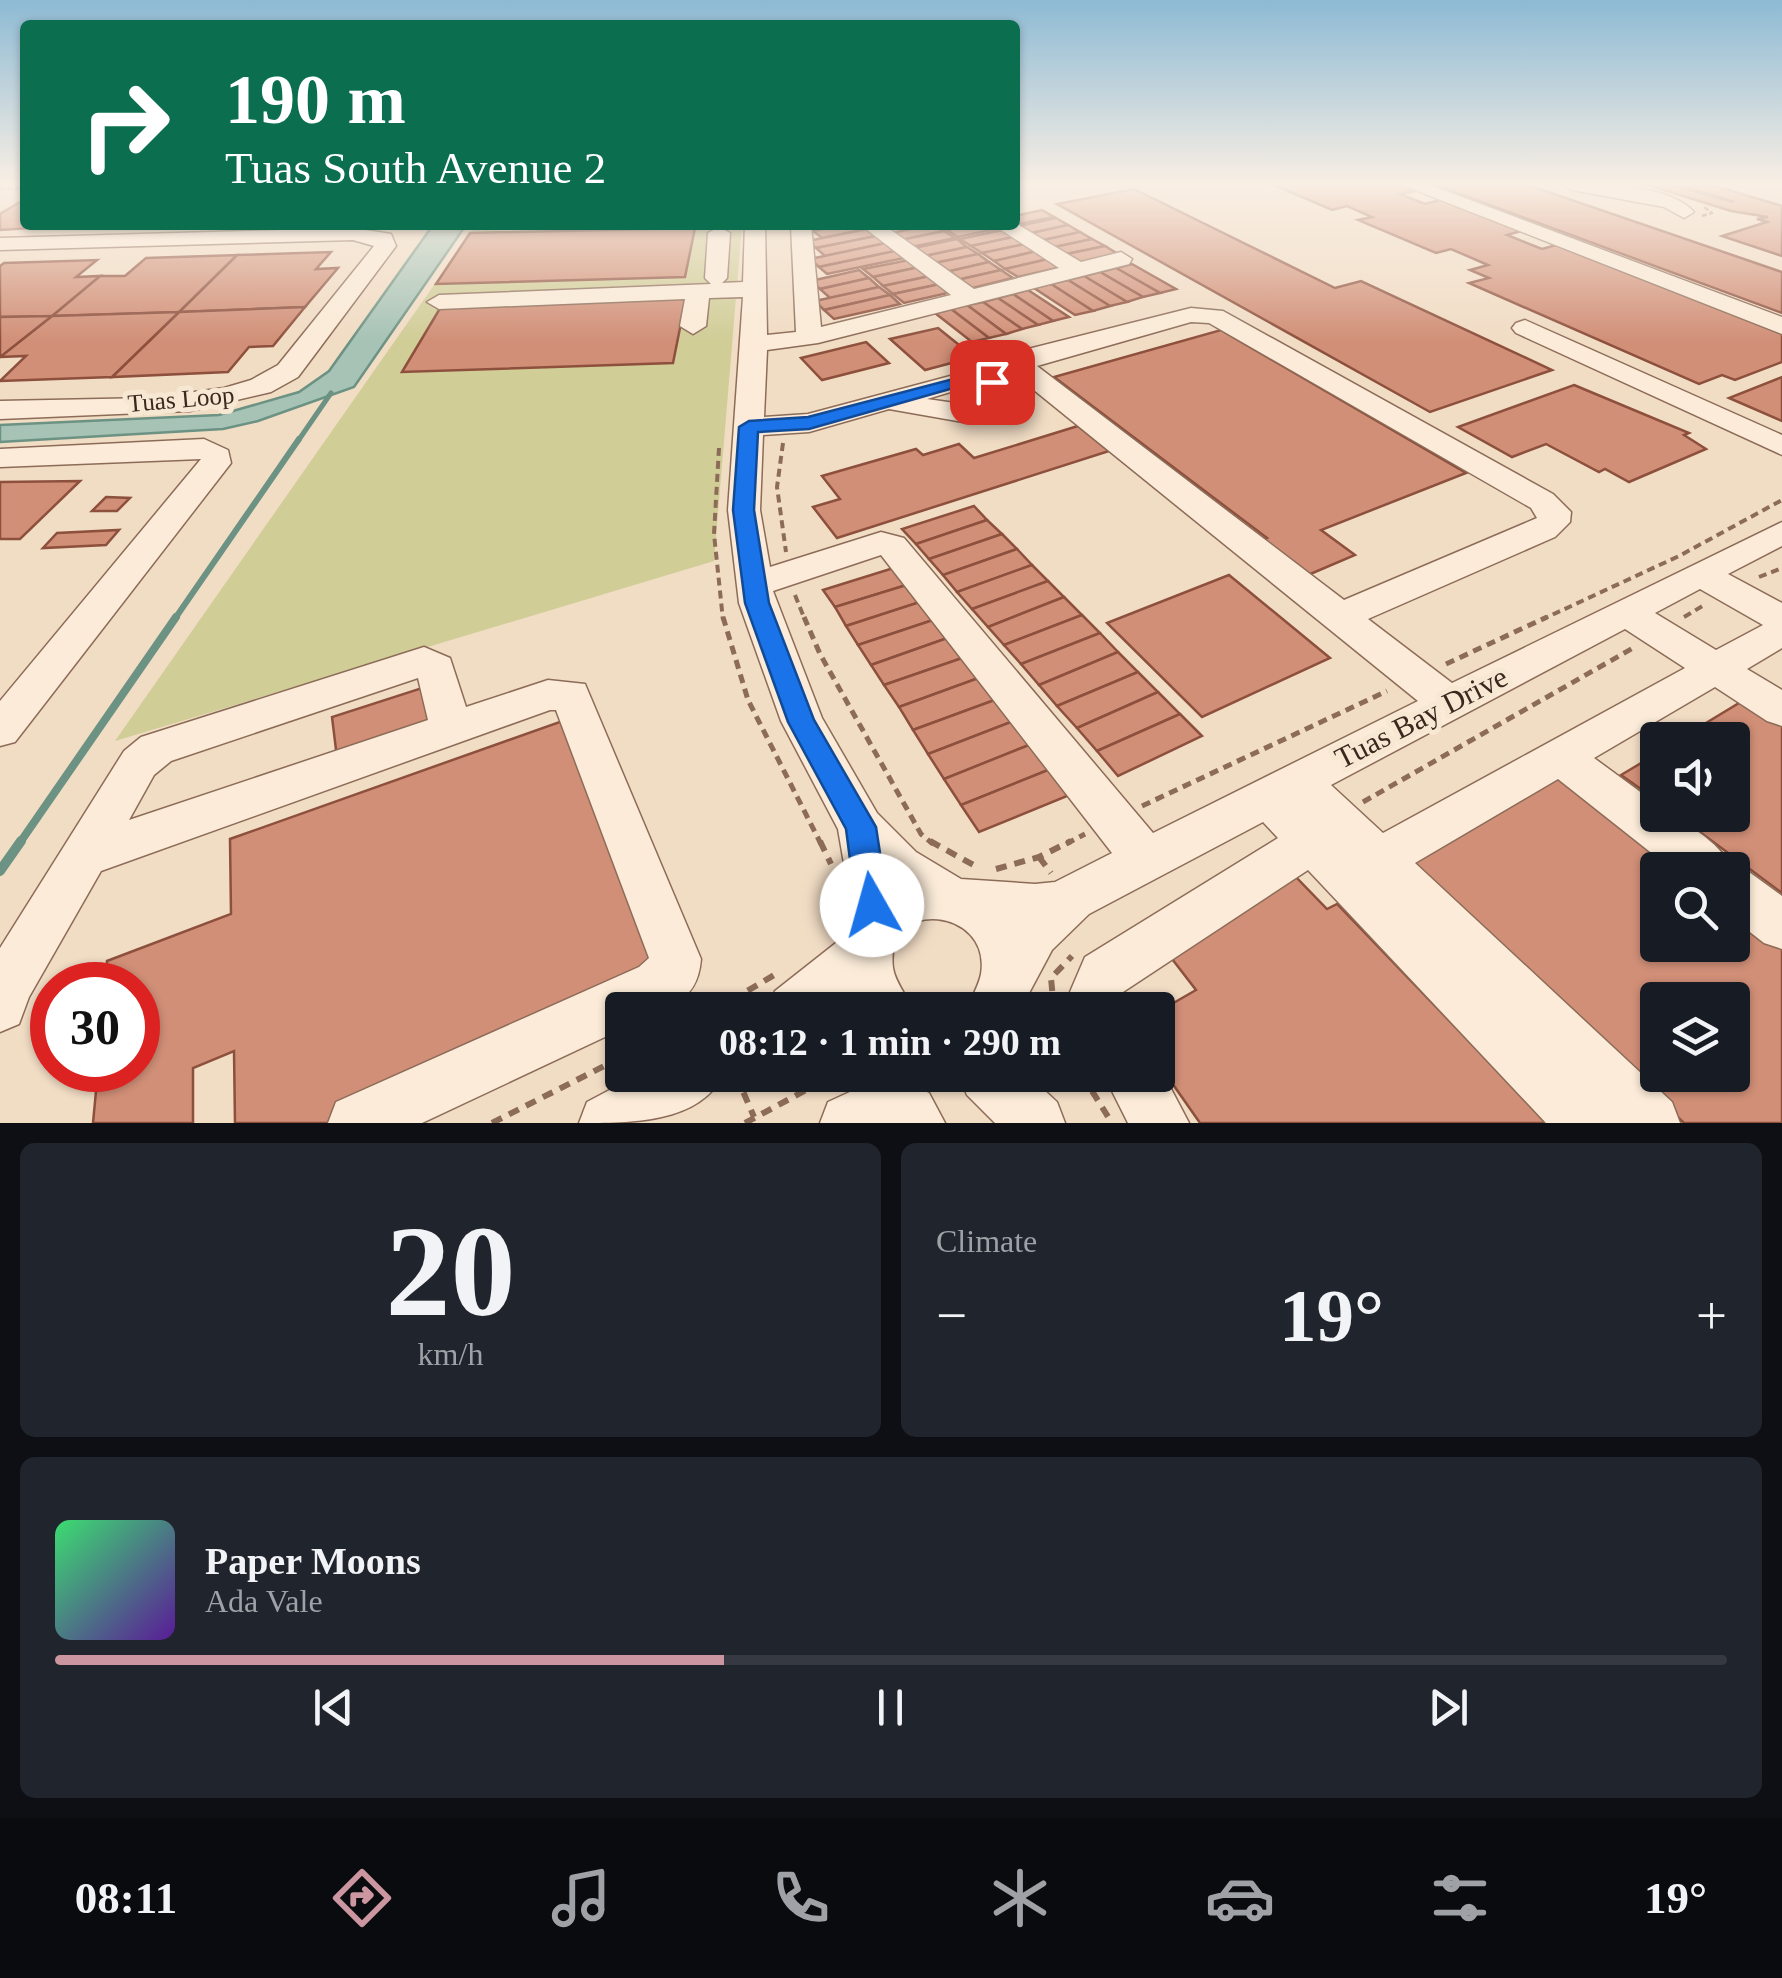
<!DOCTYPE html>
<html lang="en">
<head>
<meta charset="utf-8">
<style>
  :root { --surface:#171b24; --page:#20242c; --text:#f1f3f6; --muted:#9ea1a6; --line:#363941; --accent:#cc96a1 }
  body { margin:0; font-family:Georgia,serif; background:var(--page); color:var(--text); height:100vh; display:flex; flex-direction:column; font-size:38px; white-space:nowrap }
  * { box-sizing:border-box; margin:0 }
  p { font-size:32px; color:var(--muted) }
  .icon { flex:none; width:55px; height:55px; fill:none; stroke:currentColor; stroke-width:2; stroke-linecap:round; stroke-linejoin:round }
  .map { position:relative; height:1123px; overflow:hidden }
  .drawer { display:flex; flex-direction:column; gap:20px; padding:20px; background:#0d0f14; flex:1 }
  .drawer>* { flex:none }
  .guide { position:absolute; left:20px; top:20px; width:1000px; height:210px; border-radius:10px; box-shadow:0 2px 8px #0004; background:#0b6e4f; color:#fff; overflow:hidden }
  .tools { position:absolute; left:1640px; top:722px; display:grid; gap:20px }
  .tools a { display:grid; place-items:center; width:110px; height:110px; border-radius:10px; background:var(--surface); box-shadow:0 2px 8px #0004; font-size:50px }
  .speed { position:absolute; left:30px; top:962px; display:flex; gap:20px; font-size:50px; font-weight:700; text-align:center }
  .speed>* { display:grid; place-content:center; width:130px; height:130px; border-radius:50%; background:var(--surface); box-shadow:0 2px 8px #0004; line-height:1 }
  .speed .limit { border:15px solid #d22; background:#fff; color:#111 }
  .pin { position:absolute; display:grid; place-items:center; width:85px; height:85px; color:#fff; margin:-42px; border-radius:20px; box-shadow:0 5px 15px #0006 }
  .me { position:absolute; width:110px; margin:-55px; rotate:353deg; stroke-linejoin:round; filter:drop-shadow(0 0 8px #0008) }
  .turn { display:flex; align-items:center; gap:35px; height:210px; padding:0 40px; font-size:45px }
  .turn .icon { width:130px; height:130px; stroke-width:2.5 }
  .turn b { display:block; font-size:70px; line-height:85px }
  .big { font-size:75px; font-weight:700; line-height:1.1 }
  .drawer .tile { flex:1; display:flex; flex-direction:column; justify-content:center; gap:15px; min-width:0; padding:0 35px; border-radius:15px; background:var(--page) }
  .drawer .dial { align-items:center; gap:0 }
  .dial b { font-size:130px; line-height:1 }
  .song { display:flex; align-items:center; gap:30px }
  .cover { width:120px; height:120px; border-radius:15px; background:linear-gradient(135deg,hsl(140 70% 55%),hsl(270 70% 35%)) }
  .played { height:10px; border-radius:5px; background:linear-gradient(90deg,var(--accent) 40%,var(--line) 40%) }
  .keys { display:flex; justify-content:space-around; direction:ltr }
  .heat { display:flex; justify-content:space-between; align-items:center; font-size:55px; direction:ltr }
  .drawer .tiles { flex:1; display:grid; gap:20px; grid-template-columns:1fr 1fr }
  .tile:last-child { grid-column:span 2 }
  .trip { position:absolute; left:605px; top:992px; width:570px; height:100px; border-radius:10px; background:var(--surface); box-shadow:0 2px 8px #0004; font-weight:700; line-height:100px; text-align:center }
  .tab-bar { display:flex; height:160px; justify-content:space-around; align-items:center; background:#090b0e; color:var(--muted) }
  .tab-bar .icon { width:70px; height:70px }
  .tab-bar .on { color:var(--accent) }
  .tab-bar b { font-size:45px; color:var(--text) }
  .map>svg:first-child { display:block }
</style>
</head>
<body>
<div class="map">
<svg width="1782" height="1123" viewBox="0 0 1782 1123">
  <rect width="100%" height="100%" fill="#f1dcc4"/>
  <!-- green -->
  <path fill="#d0cd97" d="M476,225H742L714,561L115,741Z"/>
  <!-- water -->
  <path fill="#a6c3b6" stroke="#6c9283" stroke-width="2.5" d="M433,225H466L354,387L258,421L223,429L0,442V425L219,415L299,392L329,371Z"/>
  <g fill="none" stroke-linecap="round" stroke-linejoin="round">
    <!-- stream-far3 -->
    <path stroke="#6c9283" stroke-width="5" d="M298,441L331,393"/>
    <!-- stream-far2 -->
    <path stroke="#6c9283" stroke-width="6" d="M174,620L299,439"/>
    <!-- stream-far1 -->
    <path stroke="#6c9283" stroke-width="8" d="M19,844L176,617"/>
    <!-- stream -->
    <path stroke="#6c9283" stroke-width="10" d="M0,871L21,841"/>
  </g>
  <!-- building -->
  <g fill="#d18f77" stroke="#8d503d" stroke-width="2.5" fill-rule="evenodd">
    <path d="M1272,184H1398L1415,191L1400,194L1425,204L1440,200L1521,231L1507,235L1542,249L1556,245L1782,330V362L1735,380L1722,375L1699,384L1469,283L1489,278L1470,270L1488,265L1451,249L1436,253L1358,220L1372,217L1347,206L1332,210Z"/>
    <path d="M1433,184H1525L1782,272V313Z"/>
    <path d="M1645,184H1668L1734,202L1676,184H1709L1782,206V256L1722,236L1767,222L1757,219L1768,217L1731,211Z"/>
    <path d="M1134,189L1335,288L1361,281L1552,370L1430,412L1057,204Z"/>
    <path d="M25,199V225H75L0,230V214Z"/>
    <path d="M1042,210L1054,217L1013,225L1015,216Z"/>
    <path d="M1056,218L1068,225L1027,234L1015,227Z"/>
    <path d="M843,225H861L867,229L822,238L813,231Z"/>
    <path d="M929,225L944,231L901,240L892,233Z"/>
    <path d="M972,225H994L1000,228L958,237L947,230Z"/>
    <path d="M1068,225L1080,232L1039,241L1027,234Z"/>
    <path d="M695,228L685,277L436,284L470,233Z"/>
    <path d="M867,229L876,236L816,248L808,241Z"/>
    <path d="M1002,230L1013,237L971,246L960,239Z"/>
    <path d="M944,231L955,238L911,247L901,240Z"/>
    <path d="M1080,232L1092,239L1050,248L1039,241Z"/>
    <path d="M876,236L886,243L825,256L816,248Z"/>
    <path d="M1013,237L1025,244L982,253L971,246Z"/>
    <path d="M957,239L967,247L925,256L914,248Z"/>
    <path d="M1092,239L1105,246L1062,255L1050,248Z"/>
    <path d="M886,243L895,251L819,267L810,259Z"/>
    <path d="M1025,244L1037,251L994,261L982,253Z"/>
    <path d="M1105,246L1118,254L1075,264L1062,255Z"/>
    <path d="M967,247L978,254L935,263L925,256Z"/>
    <path d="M895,251L904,258L827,274L819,267Z"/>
    <path d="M1037,251L1048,259L1005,269L994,261Z"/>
    <path d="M331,252L316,269L338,268L305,307L179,312L237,255Z"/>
    <path d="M978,254L989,262L946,272L935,263Z"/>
    <path d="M237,255L179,312L52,316L100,276H125L146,258Z"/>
    <path d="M1048,259L1062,267L1018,277L1005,269Z"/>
    <path d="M97,260L76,277L100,276L52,316L0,317V266L4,263Z"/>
    <path d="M909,260L919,267L873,277L863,269Z"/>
    <path d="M989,262L1001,270L957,280L946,272Z"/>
    <path d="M1132,264L1176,289L1160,293L1116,268Z"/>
    <path d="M919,267L930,276L883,286L873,277Z"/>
    <path d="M1116,268L1160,293L1143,297L1100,272Z"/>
    <path d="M859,270L869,278L820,289L811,281Z"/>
    <path d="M1001,270L1013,278L969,289L957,280Z"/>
    <path d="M1100,272L1143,297L1127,302L1084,276Z"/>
    <path d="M930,276L940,284L893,294L883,286Z"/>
    <path d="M1084,276L1127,302L1110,306L1068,280Z"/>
    <path d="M869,278L879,287L830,298L820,289Z"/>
    <path d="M1068,280L1110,306L1093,311L1051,284Z"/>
    <path d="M940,284L952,292L904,303L893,294Z"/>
    <path d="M1051,284L1093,311L1075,315L1034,288Z"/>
    <path d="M879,287L890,295L824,310L815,301Z"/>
    <path d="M1028,290L1069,317L1053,321L1013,294Z"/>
    <path d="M1013,294L1053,321L1038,325L998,298Z"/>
    <path d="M890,295L900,304L834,319L824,310Z"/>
    <path d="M686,298L673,363L402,372L442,305Z"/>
    <path d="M998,298L1038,325L1022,329L983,302Z"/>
    <path d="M983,302L1022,329L1006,334L967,305Z"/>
    <path d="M967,305L1006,334L989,338L951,309Z"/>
    <path d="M305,307L273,346L249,347L228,372L112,377L179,312Z"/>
    <path d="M951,309L989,338L972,342L935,313Z"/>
    <path d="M179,312L112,377L0,381L26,356L0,357L52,316Z"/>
    <path d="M52,316L0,357V317Z"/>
    <path d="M938,328L974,357L925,370L890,339Z"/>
    <path d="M1221,330L1466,473L1321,530L1355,555L1308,575L1262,540L1267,538L1054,377Z"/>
    <path d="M866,342L889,363L822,380L801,358Z"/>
    <path d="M1782,377V421L1729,398Z"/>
    <path d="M1574,385L1689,433L1684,435L1706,449L1629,482L1605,469L1599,472L1546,444L1512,457L1458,427Z"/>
    <path d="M1078,426L1109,451L837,538L813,507L840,499L822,476L916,449L923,455L959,444L974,458Z"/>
    <path d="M80,481L20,539H0V482Z"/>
    <path d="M106,497L130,498L117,511H92Z"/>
    <path d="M974,506L987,520L916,544L902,529Z"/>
    <path d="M987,520L1002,534L929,559L916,544Z"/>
    <path d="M119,530L106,545L43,548L57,533Z"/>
    <path d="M1002,534L1017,549L943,575L929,559Z"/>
    <path d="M1017,549L1032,565L957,592L943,575Z"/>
    <path d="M1032,565L1048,581L972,609L957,592Z"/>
    <path d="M900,566L913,583L835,607L823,590Z"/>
    <path d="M1229,575L1330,658L1202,717L1107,623Z"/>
    <path d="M1048,581L1064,597L988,627L972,609Z"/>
    <path d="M913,583L926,600L846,626L835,607Z"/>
    <path d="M1064,597L1082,615L1004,645L988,627Z"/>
    <path d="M926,600L939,618L858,645L846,626Z"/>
    <path d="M1082,615L1100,633L1021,664L1004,645Z"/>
    <path d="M939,618L953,636L871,665L858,645Z"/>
    <path d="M1100,633L1118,652L1039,685L1021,664Z"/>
    <path d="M953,636L968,656L884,685L871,665Z"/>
    <path d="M1118,652L1138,672L1057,706L1039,685Z"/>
    <path d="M968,656L984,676L899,707L884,685Z"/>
    <path d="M1138,672L1158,692L1077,728L1057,706Z"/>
    <path d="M984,676L1000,698L913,730L899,707Z"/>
    <path d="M422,688L432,734L338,766L332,717Z"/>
    <path d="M1158,692L1180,714L1097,751L1077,728Z"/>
    <path d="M1749,697L1782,718V893L1677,815H1732V740H1678Z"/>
    <path d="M1000,698L1016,720L928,754L913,730Z"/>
    <path d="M1180,714L1202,736L1118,776L1097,751Z"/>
    <path d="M568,719L662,977L348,1123H235L234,1051L193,1068V1123H93L98,1070H138V985H105L107,961L231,914L230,839Z"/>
    <path d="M1016,720L1034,743L944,779L928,754Z"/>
    <path d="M1034,743L1053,768L961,805L944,779Z"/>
    <path d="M1658,753V801L1621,775Z"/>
    <path d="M1053,768L1072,794L979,832L961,805Z"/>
    <path d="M1563,772L1691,870H1658V945H1732V901L1782,939V1123H1684L1407,863ZM1658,1000H1732V1075H1658Z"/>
    <path d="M1293,874L1327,909L1337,904L1548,1123H1200L1158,1063V1012L1196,990L1162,946Z"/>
  </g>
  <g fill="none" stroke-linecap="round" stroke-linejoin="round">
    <defs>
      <g id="minor">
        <path d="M1400,184H1427L1782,317V334Z"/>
        <path d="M1563,184C1599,184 1669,184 1694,212L1684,218L1664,207L1572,190Z"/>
        <path d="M1015,223L1081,262L1121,252L1132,259L1129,264L818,343L767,350L764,417L808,414L969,371L1002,377L1022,394L1016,407L963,422L889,409L809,432L763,435L760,510L770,567L881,532L904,538L1153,833L1418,701L1014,374L1010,368L1016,352L1191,308L1223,311L1553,494L1571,512L1570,522L1555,537L1368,619L1452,683L1782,522V546L1728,574L1782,603V648L1747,669L1782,690V726L1767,721L1715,687L1594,758L1658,805V815C1681,815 1721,845 1731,866L1749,872L1782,896V949L1764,943L1732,918V870H1673L1558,779L1415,863L1672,1102L1680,1123H1546L1308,870L1123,992L1124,1010H1070L1067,999L1085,957L1278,838L1263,822L1089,914L1052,950L1020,1010H966C971,999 979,985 981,974C992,908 884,896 893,968C895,982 907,996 913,1010H855L850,998L835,1010H767L775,991L846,935L847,881L838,829L781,721L739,603L728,510L743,297L709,298L706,326L693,334L680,326L685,299L439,309L427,302L439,295L711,284L705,278L708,233L719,227L730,233L727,278L722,283L743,282L745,225H765L767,335L796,332L791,225H811L821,327L951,295L861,225H884L974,289L1059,268L994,225ZM1191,322L1209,323L1531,508L1537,518L1344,600L1037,366ZM964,388H979L993,396L962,404L927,399ZM881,555L1112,853L1055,882L1035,884L961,879L916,852L877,813L822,718L773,591ZM1700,589L1763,625L1716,650L1655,613ZM1625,629L1685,668L1383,833L1331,785Z"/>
        <path d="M353,228L391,234L396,246L298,377L271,392L190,411L0,419V401L150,398L224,388L251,380L278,365L374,246L353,240L0,250V238Z"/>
        <path d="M1525,320L1782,435V455L1516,333L1512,328L1516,323Z"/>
        <path d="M204,439L228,450L231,463L15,742L0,746V701L201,459L0,467V449Z"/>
        <path d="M424,647L450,658L466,707L548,680L585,684L701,959C697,1008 661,1010 622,1010V1029L422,1123H328L336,1102L639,967L649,958L556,710H550L101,871L29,997L19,1024L0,1032V948L124,751L141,737ZM418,678L428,720L129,820L154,775L171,761Z"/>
        <path d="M1158,1064L1189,1123H1128L1104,1075H1158Z"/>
        <path d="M638,1075H723C699,1123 631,1123 579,1123L587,1102Z"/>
        <path d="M959,1075H1028L1057,1102L1065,1123H995L967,1095Z"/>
        <path d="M893,1077L929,1093L945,1123H820L828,1102L876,1080Z"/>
      </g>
    </defs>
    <!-- minor casing -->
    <use href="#minor" stroke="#8c6c59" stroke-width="3"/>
    <!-- path-far3 -->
    <g stroke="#8c6c59" stroke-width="2.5" stroke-dasharray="5 2.5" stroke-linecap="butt">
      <path d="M0,189L25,188"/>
      <path d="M1702,216L1712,213L1704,207"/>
    </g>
    <!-- path-far2 -->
    <g stroke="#8c6c59" stroke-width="4" stroke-dasharray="8 5" stroke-linecap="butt">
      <path d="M783,443L777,487L786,552"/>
      <path d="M719,448L714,534L723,620"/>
      <path d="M1759,577L1782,568"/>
      <path d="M795,595L805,620"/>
      <path d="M1684,617L1706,604"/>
      <path d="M1541,620L1679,556L1782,500"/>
    </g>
    <!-- path-far1 -->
    <g stroke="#8c6c59" stroke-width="5" stroke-dasharray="9 6" stroke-linecap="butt">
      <path d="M723,617L748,700L821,844"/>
      <path d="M804,617L820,654L921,834L933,844"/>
      <path d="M1446,664L1547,617"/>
      <path d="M1363,802L1633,648"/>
      <path d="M1142,806L1387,691"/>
      <path d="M1066,844L1085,834"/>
    </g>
    <!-- path -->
    <g stroke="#8c6c59" stroke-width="6" stroke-dasharray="11 8" stroke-linecap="butt">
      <path d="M820,841L831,864"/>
      <path d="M930,841L977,867"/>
      <path d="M1039,857L1051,873"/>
      <path d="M996,869L1039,857L1071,841"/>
      <path d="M715,1010L776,974"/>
      <path d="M1054,1010L1051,978L1072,956"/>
      <path d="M736,1075L754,1117"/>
      <path d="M929,1075L950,1089"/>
      <path d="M1082,1075L1112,1123"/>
      <path d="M492,1123L622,1057"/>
      <path d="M745,1123L834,1075"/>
    </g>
    <!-- minor -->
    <use href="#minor" fill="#fbebd8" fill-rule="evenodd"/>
  </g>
  <!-- sky -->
  <linearGradient id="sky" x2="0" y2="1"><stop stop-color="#8dbad4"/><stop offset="0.54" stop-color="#f9efe4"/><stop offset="1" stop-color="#f9efe4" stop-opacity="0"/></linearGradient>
  <rect width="1782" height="341" fill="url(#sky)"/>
  <!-- route -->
  <path fill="#1a73e8" stroke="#114b97" stroke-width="2.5" d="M980,372L1001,382L992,387L979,383L964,385L809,429L758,432L754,510L769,603L814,720L876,827L888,905L883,916L872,920L861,916L856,905L846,829L788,722L745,603L733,510L739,427L749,421L808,417Z"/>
  <g text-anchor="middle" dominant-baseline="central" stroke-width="10" stroke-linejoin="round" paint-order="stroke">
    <!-- far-street labels -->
    <g font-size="25" fill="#3b271e" stroke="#f7e8d4">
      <text transform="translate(181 399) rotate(-5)">Tuas Loop</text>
    </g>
    <!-- street labels -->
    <g font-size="30" fill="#3b271e" stroke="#f7e8d4">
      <text transform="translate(1421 717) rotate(-27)">Tuas Bay Drive</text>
    </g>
  </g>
</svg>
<div class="tools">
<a><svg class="icon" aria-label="sound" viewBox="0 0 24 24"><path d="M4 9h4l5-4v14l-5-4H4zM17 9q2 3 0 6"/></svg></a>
<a><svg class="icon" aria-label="search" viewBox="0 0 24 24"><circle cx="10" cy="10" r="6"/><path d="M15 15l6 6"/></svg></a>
<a><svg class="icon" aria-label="layers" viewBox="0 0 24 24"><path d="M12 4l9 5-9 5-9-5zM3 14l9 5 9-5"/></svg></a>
</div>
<div class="speed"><div class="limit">30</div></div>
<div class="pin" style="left:992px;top:382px;background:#d93025"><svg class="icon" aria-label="arrive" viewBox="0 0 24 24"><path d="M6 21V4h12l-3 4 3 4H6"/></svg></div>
<svg class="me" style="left:872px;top:905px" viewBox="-20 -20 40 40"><circle r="19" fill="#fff"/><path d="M0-13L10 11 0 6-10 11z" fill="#1a73e8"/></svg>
<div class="trip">08:12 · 1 min · 290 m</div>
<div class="guide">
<div class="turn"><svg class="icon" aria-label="right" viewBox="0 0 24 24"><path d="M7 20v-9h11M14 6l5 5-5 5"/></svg><div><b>190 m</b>Tuas South Avenue 2</div></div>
</div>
</div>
<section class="drawer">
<div class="tiles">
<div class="tile dial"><b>20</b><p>km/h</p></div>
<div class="tile"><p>Climate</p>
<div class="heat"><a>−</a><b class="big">19°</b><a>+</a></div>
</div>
<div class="tile">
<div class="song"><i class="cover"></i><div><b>Paper Moons</b><p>Ada Vale</p></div></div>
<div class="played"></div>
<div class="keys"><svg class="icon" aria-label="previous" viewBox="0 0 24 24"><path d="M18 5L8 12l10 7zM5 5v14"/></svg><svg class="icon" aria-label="pause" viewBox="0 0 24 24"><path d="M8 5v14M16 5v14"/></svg><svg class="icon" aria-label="next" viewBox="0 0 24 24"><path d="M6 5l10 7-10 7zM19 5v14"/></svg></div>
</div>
</div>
</section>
<nav class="tab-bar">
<b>08:11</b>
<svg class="icon on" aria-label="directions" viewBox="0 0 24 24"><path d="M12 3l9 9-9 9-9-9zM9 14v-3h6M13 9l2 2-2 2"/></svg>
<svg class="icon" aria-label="music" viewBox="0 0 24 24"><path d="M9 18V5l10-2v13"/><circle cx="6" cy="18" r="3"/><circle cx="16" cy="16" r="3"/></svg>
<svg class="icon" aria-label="phone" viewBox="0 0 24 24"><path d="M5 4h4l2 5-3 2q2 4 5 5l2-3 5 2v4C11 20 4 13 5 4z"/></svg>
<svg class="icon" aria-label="climate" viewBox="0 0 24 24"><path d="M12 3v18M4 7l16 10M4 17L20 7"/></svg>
<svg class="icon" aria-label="car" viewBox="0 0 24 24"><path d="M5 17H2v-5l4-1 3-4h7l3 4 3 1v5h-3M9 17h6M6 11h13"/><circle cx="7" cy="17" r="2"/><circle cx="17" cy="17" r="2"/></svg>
<svg class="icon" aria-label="filters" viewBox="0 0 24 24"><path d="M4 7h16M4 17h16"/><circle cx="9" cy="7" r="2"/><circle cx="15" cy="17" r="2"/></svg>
<b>19°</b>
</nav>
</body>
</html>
